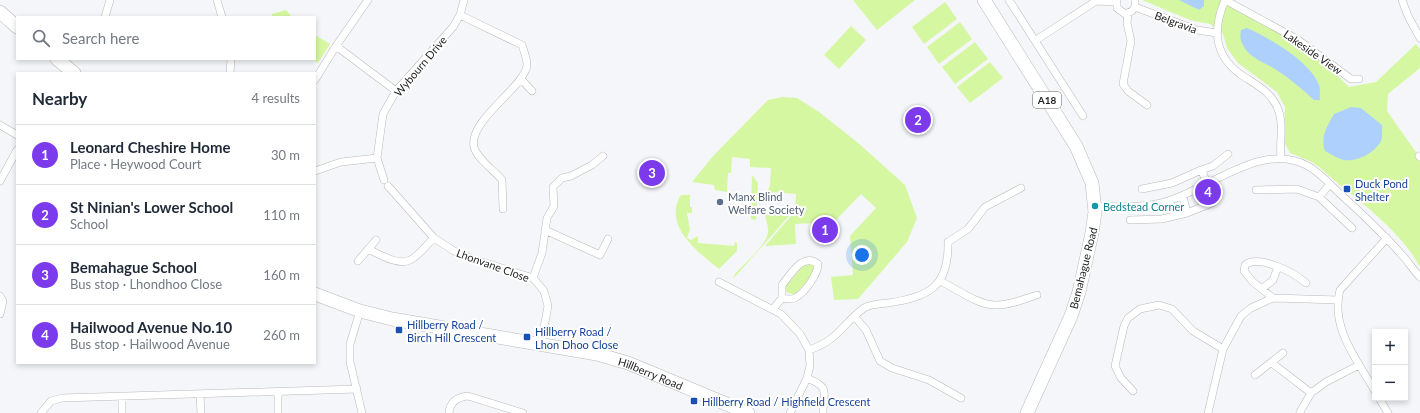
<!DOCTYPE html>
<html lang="en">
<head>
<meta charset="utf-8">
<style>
	body { margin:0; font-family:Lato,sans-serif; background:#f6f6f7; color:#1f2937 }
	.controls { position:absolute; right:12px; bottom:12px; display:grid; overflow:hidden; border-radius:0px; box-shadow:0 2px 6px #0003 }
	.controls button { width:36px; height:36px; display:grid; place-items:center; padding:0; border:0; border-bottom:1px solid #e0e1e3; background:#fff; color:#1f2937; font:20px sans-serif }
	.you { position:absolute; left:862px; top:255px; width:14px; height:14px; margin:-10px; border:3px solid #fff; border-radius:50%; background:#1a73e8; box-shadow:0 0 0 6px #1a73e833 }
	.badge { display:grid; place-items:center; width:26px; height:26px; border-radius:50%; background:#7c3aed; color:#fff; font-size:13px; font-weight:700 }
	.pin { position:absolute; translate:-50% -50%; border:2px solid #fff; box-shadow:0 1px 4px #0006 }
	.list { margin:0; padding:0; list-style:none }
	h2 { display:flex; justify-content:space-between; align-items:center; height:52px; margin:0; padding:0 16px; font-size:17px }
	h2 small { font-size:13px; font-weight:400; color:#747a83 }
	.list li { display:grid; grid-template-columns:26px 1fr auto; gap:12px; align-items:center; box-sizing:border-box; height:60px; padding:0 16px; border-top:1px solid #e0e1e3 }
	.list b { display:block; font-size:15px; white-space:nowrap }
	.list p { margin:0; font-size:13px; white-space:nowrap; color:#747a83 }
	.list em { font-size:13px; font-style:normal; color:#747a83 }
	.icon { flex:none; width:22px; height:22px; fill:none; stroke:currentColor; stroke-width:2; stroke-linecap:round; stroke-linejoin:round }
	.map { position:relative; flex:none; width:1420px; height:413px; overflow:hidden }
	.search { position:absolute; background:#fff; box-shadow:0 2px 6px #0003; left:16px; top:16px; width:300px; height:44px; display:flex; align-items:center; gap:10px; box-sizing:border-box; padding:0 14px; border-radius:0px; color:#747a83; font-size:15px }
	.panel { position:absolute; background:#fff; box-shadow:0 2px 6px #0003; left:16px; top:72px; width:300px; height:292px; border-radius:0px }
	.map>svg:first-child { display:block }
	.green { fill:#d5f7a1 }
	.water { fill:#add1fc }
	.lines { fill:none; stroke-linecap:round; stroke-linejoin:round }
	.street-casing { stroke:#b8b9bb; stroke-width:8 }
	.highway-casing { stroke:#b8b9bb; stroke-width:14 }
	.street { stroke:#fff; stroke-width:7 }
	.highway { stroke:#fff; stroke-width:13 }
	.transit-dot { fill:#1a4fb4; stroke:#fff; stroke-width:1.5 }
	.service-dot { fill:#5c6f8a; stroke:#fff; stroke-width:1.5 }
	.culture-dot { fill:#0f9aa8; stroke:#fff; stroke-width:1.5 }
	.labels { text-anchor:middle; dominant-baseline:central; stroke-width:4; stroke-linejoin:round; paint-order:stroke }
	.shield { fill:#fff; stroke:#626263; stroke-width:1 }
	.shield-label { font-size:10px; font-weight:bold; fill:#1f1f20 }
	.street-label { font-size:11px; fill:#1f1f20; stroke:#fff }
	.transit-label { font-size:11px; fill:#164399; stroke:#fff; text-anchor:start }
	.service-label { font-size:11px; fill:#4e5e75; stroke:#fff; text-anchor:start }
	.culture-label { font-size:11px; fill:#0d838f; stroke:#fff; text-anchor:start }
</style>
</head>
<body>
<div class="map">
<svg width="1420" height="413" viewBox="0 0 1420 413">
	<rect width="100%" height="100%" fill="#f5f6f9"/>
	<path class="green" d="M853 0H915L877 30Z
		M1142 0H1227L1240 13 1262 22 1295 42 1326 64 1349 87 1376 82 1416 44 1420 49V68L1388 94 1387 111 1420 158V267C1398 226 1353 198 1319 167L1310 161 1290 153 1284 142 1285 107 1277 92 1238 63 1227 48 1223 34 1210 24 1190 20Z
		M945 2 957 19 924 44 912 27Z
		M286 10 292 17H272V14Z
		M960 22 972 39 939 64 927 47Z
		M851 26 866 40 839 69 824 55Z
		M315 35 330 44 318 63 312 59H315Z
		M975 42 988 59 955 84 942 67Z
		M990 62 1003 78 970 103 957 87Z
		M782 97 797 98 819 112 857 142 905 185 917 218 907 242 858 299 834 300 831 277 853 275 850 236 876 208 861 194 834 222 795 224 796 244 765 246 797 209H795L796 194 773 192 772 198H770L766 195 770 185 771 168 750 167V159L732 157 731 173H728L727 192 715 190 714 185 692 182 714 155 768 100Z
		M752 175 758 183 756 220 751 219Z
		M681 195H690V207H692V213H687L690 230 687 238 691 240 698 236V243L734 246 735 242 737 243V251L719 269C698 252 662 225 681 195Z
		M772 208V214L789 216 733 279 735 274C744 264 766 245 768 233 769 223 763 219 767 210Z
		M811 263 814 266 815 272 795 295 786 292 785 287 805 264Z"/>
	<path class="water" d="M1179 0H1204V6L1199 10Z
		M1247 28C1268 37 1311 62 1319 85 1321 89 1319 96 1320 100H1314C1302 89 1289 78 1275 69 1264 62 1249 58 1243 45 1240 40 1240 35 1241 30Z
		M1351 107 1361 108 1382 125C1382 131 1383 136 1381 141 1375 153 1357 162 1344 160 1338 159 1331 154 1325 151 1320 136 1327 127 1334 114Z"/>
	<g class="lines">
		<defs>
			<path id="street" d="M217 0 222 17
				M1009 0 1083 116
				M1117 0V8L1125 14 1132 11 1135 7V0
				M1225 0C1213 28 1213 54 1240 74 1256 85 1273 92 1279 112 1284 126 1279 143 1281 158
				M1225 0 1297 39 1351 79H1359
				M1402 0 1408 16 1420 38
				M1135 7 1197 30 1217 33
				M1128 13 1127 23 1131 41 1123 84 1128 91 1147 105
				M460 15 522 45C524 52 527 58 527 65 525 87 468 120 474 147 477 159 494 170 502 180L503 209
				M105 17 110 0
				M1036 40 1096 1 1116 2
				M336 46 396 91
				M230 73 231 59
				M521 79 532 91
				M315 80 336 46 368 0
				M0 125 17 135
				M1419 156 1420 157
				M1201 170 1213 166 1228 154
				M315 171 341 162 377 158
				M384 180 377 158 383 114 396 91 453 27 460 15 464 0
				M0 181 17 150
				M388 186 434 238 454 251 473 259 533 278 544 291 548 306 541 344
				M1142 189 1172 183 1201 170 1208 184
				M1256 190 1297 189 1319 197 1330 184
				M1319 197 1352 228
				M1095 206C1117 207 1139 208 1161 203 1207 192 1259 141 1306 165 1318 171 1329 183 1338 192 1360 212 1382 232 1401 254 1408 261 1413 270 1420 277
				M1187 213 1212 203
				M1130 220 1162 219 1187 213 1183 196
				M545 230 600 255 608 239
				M948 242 968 229 985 207 1021 188
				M368 249C379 254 398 266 410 260 419 256 427 244 434 238
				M358 261 376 240
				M533 278 542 253 547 218 554 206 553 187 562 178 571 176 592 165 603 156
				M940 281C957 289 976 304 994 305 1009 306 1023 299 1037 295
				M719 282 781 314 800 334 809 350 810 366 807 378 790 413
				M1263 288 1273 280 1278 267
				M0 296 3 301 0 314
				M1273 298 1253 282 1244 271 1245 265C1260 254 1294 273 1306 283
				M773 309 782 298V285C791 274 803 252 818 264 818 274 805 293 795 298 791 300 787 299 782 298
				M360 311 350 344V362L362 413
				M855 317 866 330 880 361 892 368 929 380 961 398
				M809 350C839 340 842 324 864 308 871 304 881 304 888 303 929 297 949 287 948 242
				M1272 363 1311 393
				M1255 375 1283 353
				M807 378C831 388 823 391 823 413
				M1133 391 1121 378 1115 366 1124 326 1128 318 1140 309 1159 305 1172 309 1193 331 1223 349
				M1375 391C1357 360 1330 327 1340 290L1387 238
				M278 393V413
				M200 395 201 413
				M122 396V413
				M1379 398 1388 413
				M1300 412 1311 393 1326 382 1359 365
				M41 413 51 401 62 398 357 389
				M449 413C450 401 458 397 468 396L523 413
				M1208 413 1223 349 1241 316 1251 308 1273 298 1338 300"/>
			<g id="highway">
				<path d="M984 0 1076 146 1092 183 1095 212 1092 233 1079 292 1071 316 1027 413"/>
				<path d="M0 12 17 27"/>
				<path d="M57 59 74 73"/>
				<path id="s1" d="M315 294 360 311 392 319 597 354 628 363 748 413"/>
			</g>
		</defs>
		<use href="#street" class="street-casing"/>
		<use href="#highway" class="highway-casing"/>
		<use href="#street" class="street"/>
		<use href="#highway" class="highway"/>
	</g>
	<g class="transit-dot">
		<rect x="1343" y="185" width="8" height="8" rx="2"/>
		<rect x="395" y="326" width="8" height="8" rx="2"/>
		<rect x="523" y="333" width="8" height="8" rx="2"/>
		<rect x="690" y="397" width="8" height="8" rx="2"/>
	</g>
	<circle class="service-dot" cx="720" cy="202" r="4"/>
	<circle class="culture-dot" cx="1095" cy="206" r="4"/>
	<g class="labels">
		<rect class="shield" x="1033" y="92" width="28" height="16" rx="3"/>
		<g class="shield-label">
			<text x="1047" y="100">A18</text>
		</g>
		<g class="street-label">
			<text transform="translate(1176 22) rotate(20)">Belgravia</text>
			<text transform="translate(1313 52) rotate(35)">Lakeside View</text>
			<text transform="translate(420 66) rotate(-50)">Wybourn Drive</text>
			<text transform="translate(493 265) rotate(20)">Lhonvane Close</text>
			<text transform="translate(1083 268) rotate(-76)">Bemahague Road</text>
			<text stroke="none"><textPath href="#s1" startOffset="346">Hillberry Road</textPath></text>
		</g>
		<g class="transit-label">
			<text x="1355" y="183">Duck Pond<tspan x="1355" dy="13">Shelter</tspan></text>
			<text x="407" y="324">Hillberry Road /<tspan x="407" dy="13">Birch Hill Crescent</tspan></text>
			<text x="535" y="331">Hillberry Road /<tspan x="535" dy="13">Lhon Dhoo Close</tspan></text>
			<text x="702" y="401">Hillberry Road / Highfield Crescent</text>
		</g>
		<g class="service-label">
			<text x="728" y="196">Manx Blind<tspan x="728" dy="13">Welfare Society</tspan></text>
		</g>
		<g class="culture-label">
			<text x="1103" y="206">Bedstead Corner</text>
		</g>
	</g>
</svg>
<div class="controls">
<button>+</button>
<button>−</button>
</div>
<div class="you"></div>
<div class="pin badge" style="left:825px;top:230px">1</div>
<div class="pin badge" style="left:918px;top:120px">2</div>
<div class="pin badge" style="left:652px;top:173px">3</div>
<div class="pin badge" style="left:1208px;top:192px">4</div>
<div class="search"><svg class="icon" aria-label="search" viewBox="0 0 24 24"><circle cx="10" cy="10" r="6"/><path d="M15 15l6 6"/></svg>Search here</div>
<section class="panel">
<h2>Nearby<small>4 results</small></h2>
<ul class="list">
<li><span class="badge">1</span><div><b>Leonard Cheshire Home</b><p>Place · Heywood Court</p></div><em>30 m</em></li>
<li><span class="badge">2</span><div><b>St Ninian's Lower School</b><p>School</p></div><em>110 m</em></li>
<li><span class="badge">3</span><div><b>Bemahague School</b><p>Bus stop · Lhondhoo Close</p></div><em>160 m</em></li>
<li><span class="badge">4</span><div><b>Hailwood Avenue No.10</b><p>Bus stop · Hailwood Avenue</p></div><em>260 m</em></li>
</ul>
</section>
</div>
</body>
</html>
